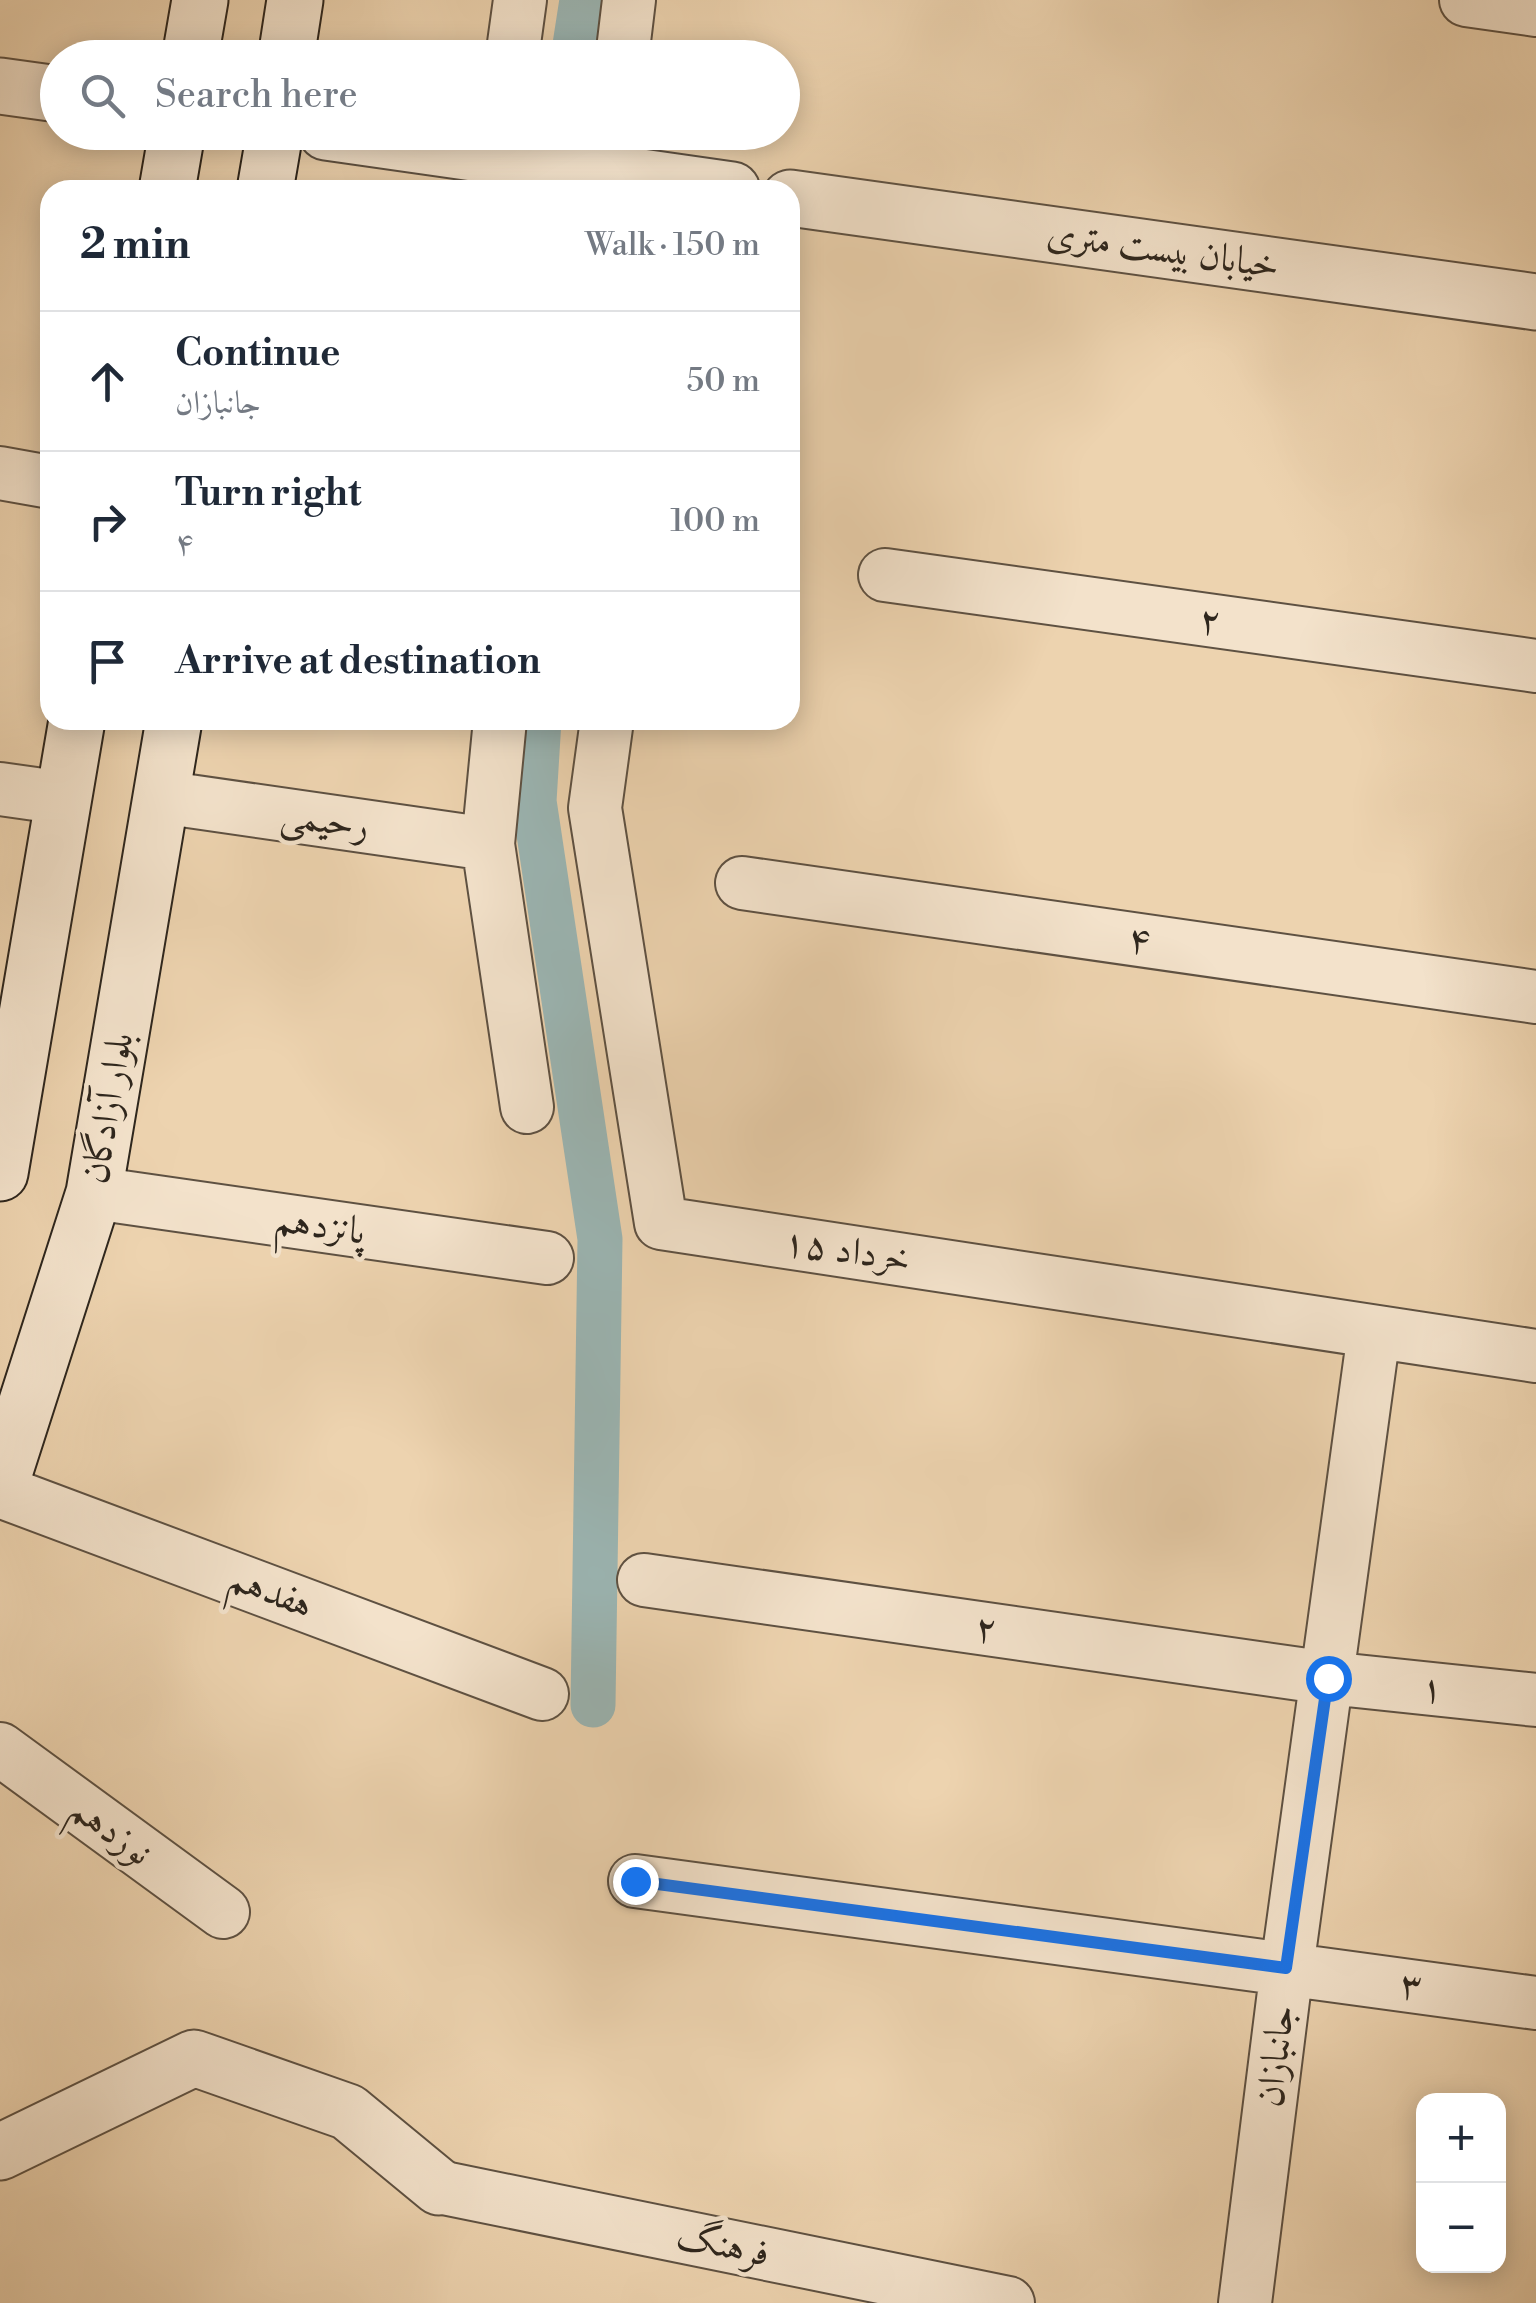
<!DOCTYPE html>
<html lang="en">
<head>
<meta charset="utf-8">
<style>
	body { margin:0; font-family:"Libre Bodoni",Amiri,serif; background:#f6f6f7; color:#1f2937 }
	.controls { position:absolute; right:30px; bottom:30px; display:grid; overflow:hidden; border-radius:20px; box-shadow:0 5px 25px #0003 }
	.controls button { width:90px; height:90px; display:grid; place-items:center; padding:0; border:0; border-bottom:2px solid #e0e1e3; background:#fff; color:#1f2937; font:50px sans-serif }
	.stop { position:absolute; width:30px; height:30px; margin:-22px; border:8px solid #1a73e8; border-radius:50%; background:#fff }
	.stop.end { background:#1a73e8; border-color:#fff; box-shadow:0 2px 10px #0008 }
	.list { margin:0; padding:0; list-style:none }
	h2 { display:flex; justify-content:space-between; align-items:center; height:130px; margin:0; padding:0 40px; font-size:42px }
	h2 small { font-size:32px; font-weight:400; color:#747a83 }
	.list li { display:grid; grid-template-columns:65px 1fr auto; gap:30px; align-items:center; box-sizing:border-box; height:140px; padding:0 40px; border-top:2px solid #e0e1e3 }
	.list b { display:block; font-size:38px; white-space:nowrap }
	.list p { margin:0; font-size:32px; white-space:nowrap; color:#747a83 }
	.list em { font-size:32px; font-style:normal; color:#747a83 }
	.icon { flex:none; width:55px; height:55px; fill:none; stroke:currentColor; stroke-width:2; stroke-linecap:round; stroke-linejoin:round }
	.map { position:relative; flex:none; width:1536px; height:2303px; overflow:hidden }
	.search { position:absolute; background:#fff; box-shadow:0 5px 25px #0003; left:40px; top:40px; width:760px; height:110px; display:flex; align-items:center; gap:25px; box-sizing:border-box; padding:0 35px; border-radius:55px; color:#747a83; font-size:38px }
	.panel { position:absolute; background:#fff; box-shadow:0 5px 25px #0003; left:40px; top:180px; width:760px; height:550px; border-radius:30px }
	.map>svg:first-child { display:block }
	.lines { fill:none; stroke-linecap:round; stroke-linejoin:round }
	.canal { stroke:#9bb6b4; stroke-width:45 }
	.minor-casing { stroke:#5e5142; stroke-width:56 }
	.tertiary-casing { stroke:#5e5142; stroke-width:59 }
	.secondary-casing { stroke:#2e261d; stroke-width:59 }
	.minor { stroke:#f3e2cb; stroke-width:52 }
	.tertiary { stroke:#f3e2cb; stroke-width:55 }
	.secondary { stroke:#f3e2cb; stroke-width:55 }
	.route { stroke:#1a73e8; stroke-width:12 }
	.labels { text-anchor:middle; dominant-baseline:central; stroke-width:9; stroke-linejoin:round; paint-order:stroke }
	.street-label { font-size:38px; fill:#2e261d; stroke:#f3e2cb }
</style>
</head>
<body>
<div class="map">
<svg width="1536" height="2303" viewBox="0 0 1536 2303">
	<rect width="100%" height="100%" fill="#edd3af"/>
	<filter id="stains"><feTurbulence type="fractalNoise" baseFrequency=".002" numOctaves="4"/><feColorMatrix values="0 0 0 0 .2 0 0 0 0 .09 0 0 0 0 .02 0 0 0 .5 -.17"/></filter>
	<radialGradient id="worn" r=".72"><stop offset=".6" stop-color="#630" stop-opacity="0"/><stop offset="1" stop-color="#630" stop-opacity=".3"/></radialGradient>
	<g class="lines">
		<path class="canal" d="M573 58 582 0
			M539 720 534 801 600 1239 593 1705"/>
		<defs>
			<path id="minor" d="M1466 0 1536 10
				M512 58 520 0
				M622 58 629 0
				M608 172 613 132
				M0 473 50 482
				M885 575 1536 666
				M500 720 488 844 527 1107
				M607 720 595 808 661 1223 1536 1356
				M0 789 64 798
				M161 797 488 844
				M742 883 1536 997
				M94 1193 547 1258
				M0 1491 542 1694
				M644 1580 1328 1678 1536 1700
				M0 1749 223 1912
				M635 1881 1536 2003
				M439 2187 1008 2303
				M1245 2303 1287 1968 1374 1333"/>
			<path id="tertiary" d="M0 86 58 94
				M326 132 732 190
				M790 198 1536 302
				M0 2152 194 2058 348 2112 439 2187"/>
			<path id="secondary" d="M190 58 200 0
				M286 58 295 0
				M167 190 177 132
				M265 190 275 132
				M0 1173 77 720
				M0 1486 94 1193 174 720"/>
		</defs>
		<use href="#minor" class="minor-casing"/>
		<use href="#tertiary" class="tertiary-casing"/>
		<use href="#secondary" class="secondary-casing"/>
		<use href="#minor" class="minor"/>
		<use href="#tertiary" class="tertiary"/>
		<use href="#secondary" class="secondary"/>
	</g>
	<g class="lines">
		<path class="route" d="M635 1881 1286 1968 1328 1678"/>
	</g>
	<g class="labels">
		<g class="street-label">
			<text transform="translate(1163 250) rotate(8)">خیابان بیست متری</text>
			<text transform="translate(1210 621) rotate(8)">۲</text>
			<text transform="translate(325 821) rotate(8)">رحیمی</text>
			<text transform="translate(1139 940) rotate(8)">۴</text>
			<text transform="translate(108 1108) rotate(-80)">بلوار آزادگان</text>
			<text transform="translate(320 1226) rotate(8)">پانزدهم</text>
			<text transform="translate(847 1251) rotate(8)">۱۵ خرداد</text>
			<text transform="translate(271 1592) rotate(21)">هفدهم</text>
			<text transform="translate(986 1629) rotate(8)">۲</text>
			<text transform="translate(1432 1689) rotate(6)">۱</text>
			<text transform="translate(111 1831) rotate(36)">نوزدهم</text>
			<text transform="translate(1411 1986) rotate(8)">۳</text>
			<text transform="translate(1276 2056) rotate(-83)">جانبازان</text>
			<text transform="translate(723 2245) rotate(12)">فرهنگ</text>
		</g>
	</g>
	<rect width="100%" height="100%" filter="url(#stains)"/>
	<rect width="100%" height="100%" fill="url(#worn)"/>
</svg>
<div class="controls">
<button>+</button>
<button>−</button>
</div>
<div class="stop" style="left:1328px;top:1678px"></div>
<div class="stop end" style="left:635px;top:1881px"></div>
<div class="search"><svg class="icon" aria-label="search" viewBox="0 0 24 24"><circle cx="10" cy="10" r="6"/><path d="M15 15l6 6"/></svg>Search here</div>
<section class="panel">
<h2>2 min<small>Walk · 150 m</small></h2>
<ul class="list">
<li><svg class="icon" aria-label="ahead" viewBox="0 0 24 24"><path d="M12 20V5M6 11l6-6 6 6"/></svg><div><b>Continue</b><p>جانبازان</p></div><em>50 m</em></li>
<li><svg class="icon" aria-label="right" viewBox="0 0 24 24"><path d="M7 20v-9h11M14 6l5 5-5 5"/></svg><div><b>Turn right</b><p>۴</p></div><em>100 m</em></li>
<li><svg class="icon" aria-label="arrive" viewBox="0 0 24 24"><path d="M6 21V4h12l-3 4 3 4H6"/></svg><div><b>Arrive at destination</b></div></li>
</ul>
</section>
</div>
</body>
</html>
